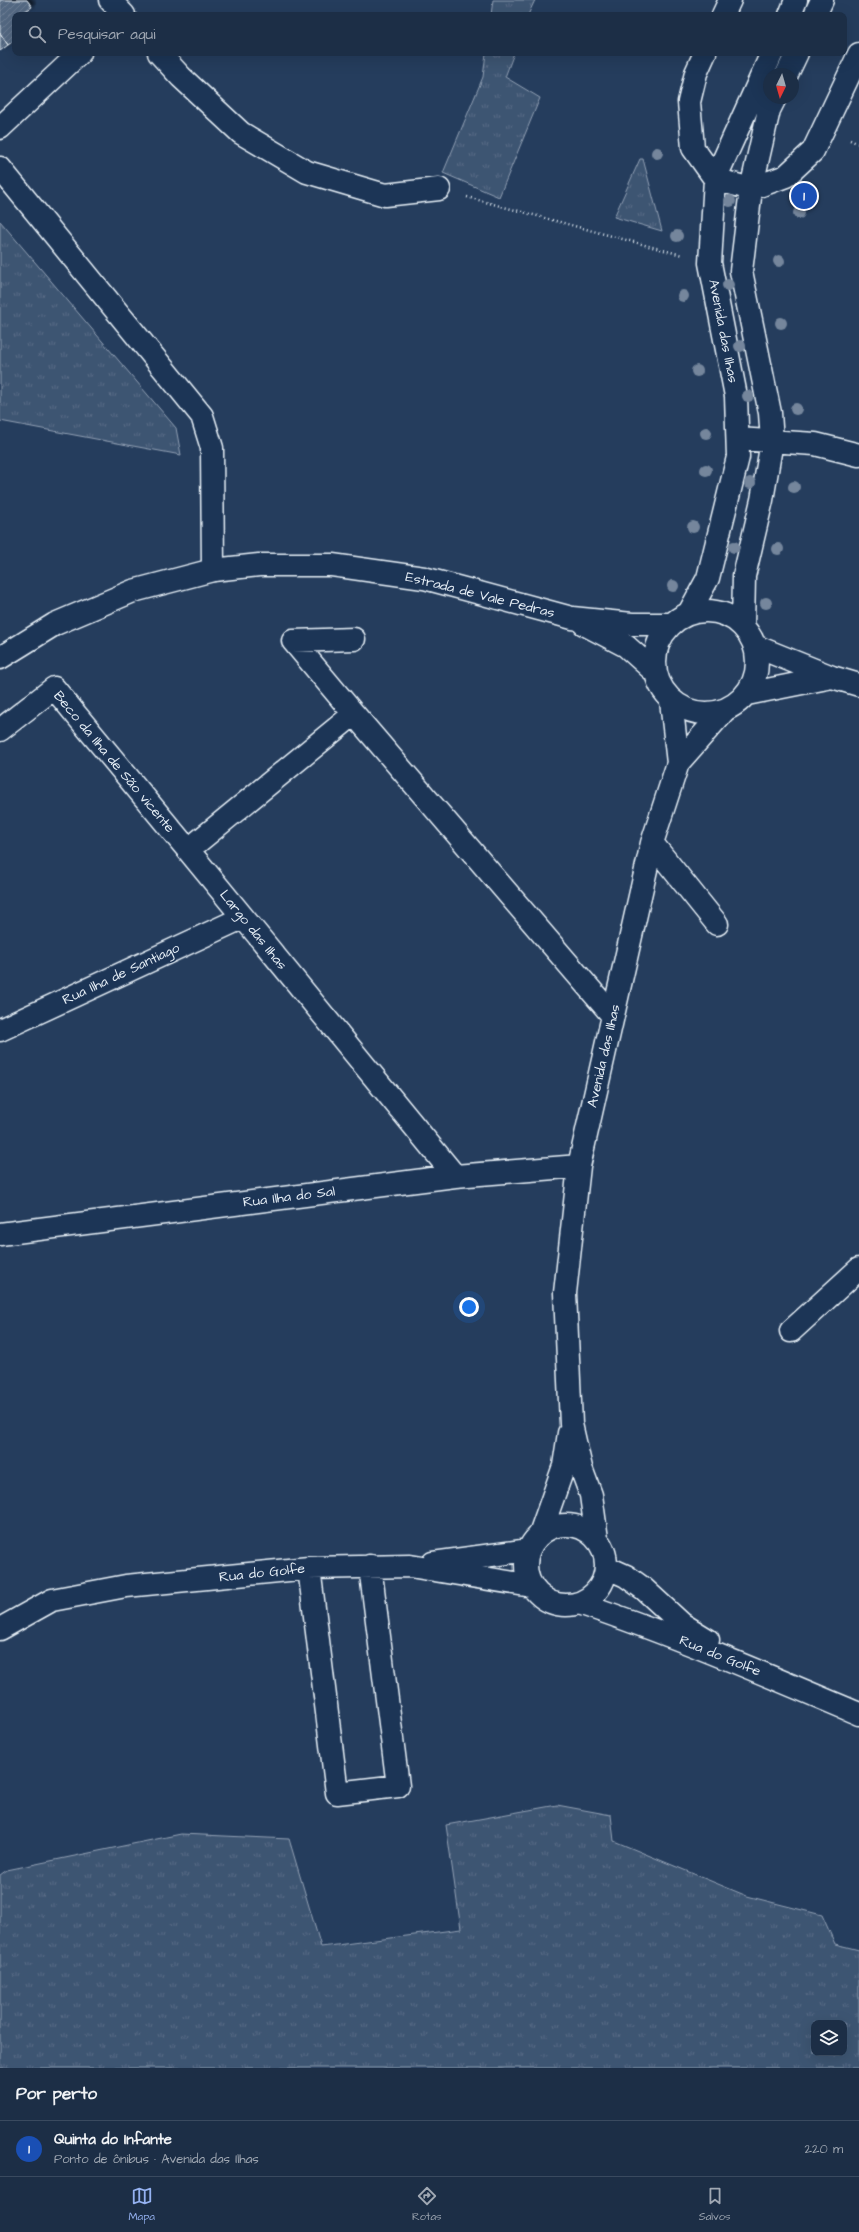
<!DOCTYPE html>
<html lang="pt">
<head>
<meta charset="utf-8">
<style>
	body { margin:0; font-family:"Architects Daughter",sans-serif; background:#25364d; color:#f1f3f6 }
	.controls { position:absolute; right:12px; bottom:12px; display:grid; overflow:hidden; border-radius:8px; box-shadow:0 4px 16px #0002 }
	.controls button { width:36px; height:36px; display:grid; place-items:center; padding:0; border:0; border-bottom:1px solid #3a4a5f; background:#1c2e46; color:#f1f3f6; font:20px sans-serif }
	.compass { position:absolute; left:763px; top:68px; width:36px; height:36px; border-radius:50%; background:#1c2e46; box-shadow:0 4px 16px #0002; rotate:185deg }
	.you { position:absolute; left:469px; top:1307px; width:14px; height:14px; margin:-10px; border:3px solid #fff; border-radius:50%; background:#1a73e8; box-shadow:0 0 0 6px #1a73e833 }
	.badge { display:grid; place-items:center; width:26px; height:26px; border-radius:50%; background:#95b2f1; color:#fff; font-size:13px; font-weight:700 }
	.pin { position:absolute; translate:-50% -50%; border:2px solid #fff; box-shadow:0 1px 4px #0006 }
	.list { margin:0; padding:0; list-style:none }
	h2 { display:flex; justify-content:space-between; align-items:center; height:52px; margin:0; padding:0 16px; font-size:17px }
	h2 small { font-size:13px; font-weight:400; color:#a0a8b3 }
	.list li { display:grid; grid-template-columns:26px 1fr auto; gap:12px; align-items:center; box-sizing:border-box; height:56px; padding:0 16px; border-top:1px solid #3a4a5f }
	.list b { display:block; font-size:15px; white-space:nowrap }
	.list p { margin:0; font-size:13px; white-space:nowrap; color:#a0a8b3 }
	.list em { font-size:13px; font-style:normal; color:#a0a8b3 }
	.icon { flex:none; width:22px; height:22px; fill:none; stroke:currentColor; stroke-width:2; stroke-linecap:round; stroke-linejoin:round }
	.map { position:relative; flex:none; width:859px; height:2068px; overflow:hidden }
	.search { position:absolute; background:#1c2e46; box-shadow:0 4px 16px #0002; left:12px; right:12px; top:12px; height:44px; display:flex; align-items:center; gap:10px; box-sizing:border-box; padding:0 14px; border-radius:8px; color:#a0a8b3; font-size:15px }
	.sheet { height:108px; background:#1c2e46 }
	nav { display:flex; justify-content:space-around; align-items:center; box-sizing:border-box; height:56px; border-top:1px solid #3a4a5f; background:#1c2e46; font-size:11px; color:#a0a8b3 }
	nav a { display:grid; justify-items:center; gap:2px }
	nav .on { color:#95b2f1 }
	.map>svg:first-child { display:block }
	.grass { fill:url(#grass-tufts); stroke:#93a2b5; fill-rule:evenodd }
	.building { fill:url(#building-hatch); stroke:#e8f1f8; filter:url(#shadow) }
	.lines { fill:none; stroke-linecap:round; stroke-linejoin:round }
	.minor-casing { stroke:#e8f1f8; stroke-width:25 }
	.major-casing { stroke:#e8f1f8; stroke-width:25 }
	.path { stroke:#e8f1f8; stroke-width:2.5; stroke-dasharray:1 3; stroke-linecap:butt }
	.minor { stroke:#1d3557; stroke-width:22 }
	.major { stroke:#1d3557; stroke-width:22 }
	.tree { fill:#74869c }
	.labels { text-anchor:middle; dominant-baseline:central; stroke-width:3; stroke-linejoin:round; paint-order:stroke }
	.street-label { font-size:14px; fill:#e8f1f8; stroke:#1d3557 }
</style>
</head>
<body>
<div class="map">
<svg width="859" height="2068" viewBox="0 0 859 2068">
	<defs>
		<pattern id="grass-tufts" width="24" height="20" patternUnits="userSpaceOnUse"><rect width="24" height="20" fill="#3e5472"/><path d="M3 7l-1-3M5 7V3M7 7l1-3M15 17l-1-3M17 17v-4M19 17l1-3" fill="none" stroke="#5a6d87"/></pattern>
		<pattern id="building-hatch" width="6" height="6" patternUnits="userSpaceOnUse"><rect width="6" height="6" fill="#536782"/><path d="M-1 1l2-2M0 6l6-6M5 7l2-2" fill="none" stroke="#6c7d94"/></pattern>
		<filter id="shadow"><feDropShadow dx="3.5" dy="-3.5" stdDeviation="2" flood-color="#0009"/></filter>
	</defs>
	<rect width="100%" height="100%" fill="#253d5d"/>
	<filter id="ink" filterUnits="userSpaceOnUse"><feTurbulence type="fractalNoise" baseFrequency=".025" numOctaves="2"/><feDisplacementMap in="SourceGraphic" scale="8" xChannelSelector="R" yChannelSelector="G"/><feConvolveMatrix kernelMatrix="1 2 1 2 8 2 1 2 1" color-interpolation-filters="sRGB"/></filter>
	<g filter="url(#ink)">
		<path class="grass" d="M493 0H535L528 15H491Z
			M486 53H514L505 77 540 98 499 197 443 173 483 77Z
			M640 159H643L662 231 614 217Z
			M0 221 176 428 181 455 0 421Z
			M557 1805 611 1815 614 1841 747 1896 822 1915 835 1944 859 1950V2068H0V1875L7 1870 181 1834 289 1839 321 1947 461 1929 446 1825ZM814 2023H844V2053H814Z"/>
		<path class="building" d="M0 0H27L32 7 19 15H15V40L8 45 0 33Z
			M0 33 8 45 0 51Z"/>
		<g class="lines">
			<defs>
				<path id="minor" d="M110 0 124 15
					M723 15 730 0
					M790 15 796 0
					M815 15 822 0
					M159 53 181 77 241 133 307 172 385 195 439 189
					M705 53 696 73 689 102 693 148 715 179 751 189 786 176 813 151 859 54
					M787 74 797 53
					M0 128 80 53
					M0 168 202 416 212 448 213 570
					M738 439 815 444 859 455
					M689 613 708 578 738 457 736 396 710 263 715 179 772 53
					M743 626 744 576 762 500 772 441 770 413 741 271 751 189 769 110 775 98
					M354 639 293 641 354 714
					M671 701 678 763
					M0 730 54 688 188 850
					M652 843 717 924
					M0 1030 242 918
					M455 1176 188 850 354 714 613 1016
					M0 1234 455 1176 579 1166
					M791 1331 859 1269
					M526 1565a40 40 0 1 1 80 0a40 40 0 1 1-80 0Z
					M540 1534 564 1466 569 1433
					M597 1539 591 1495 581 1468 571 1424 565 1293 579 1166 652 843 678 763 724 711
					M433 1563 529 1550
					M606 1567 626 1576 644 1589 682 1624 708 1640
					M309 1568 337 1793 398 1786 370 1566
					M579 1603C674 1635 767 1675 859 1714
					M0 1629 52 1600 126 1586 309 1568 410 1566 532 1586"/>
				<path id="major" d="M655 662a51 51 0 1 1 102 0a51 51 0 1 1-102 0Z
					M584 624 626 646 655 672
					M755 646 832 677 859 685
					M0 658 55 624 133 591 213 570 259 565H332L424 578 572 618 632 624H671
					M747 694 832 677"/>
			</defs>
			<use href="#minor" class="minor-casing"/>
			<use href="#major" class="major-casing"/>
			<path class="path" d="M850 140 859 144
				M467 197 682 255"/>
			<use href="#minor" class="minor"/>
			<use href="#major" class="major"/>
		</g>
		<g class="tree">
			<circle cx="657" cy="153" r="6"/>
			<circle cx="730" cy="201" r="6"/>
			<circle cx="799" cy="213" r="6"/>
			<circle cx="677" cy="236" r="6"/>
			<circle cx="779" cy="261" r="6"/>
			<circle cx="728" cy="285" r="6"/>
			<circle cx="683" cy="296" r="6"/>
			<circle cx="781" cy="323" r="6"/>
			<circle cx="740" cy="346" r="6"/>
			<circle cx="697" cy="371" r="6"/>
			<circle cx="748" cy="396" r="6"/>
			<circle cx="796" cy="409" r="6"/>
			<circle cx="706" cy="433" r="6"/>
			<circle cx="706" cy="470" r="6"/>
			<circle cx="750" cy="483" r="6"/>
			<circle cx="794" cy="487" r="6"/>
			<circle cx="693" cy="527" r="6"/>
			<circle cx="734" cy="547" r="6"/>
			<circle cx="778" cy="549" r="6"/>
			<circle cx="673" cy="586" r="6"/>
			<circle cx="766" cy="603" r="6"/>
		</g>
	</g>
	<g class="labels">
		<g class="street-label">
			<text transform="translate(723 331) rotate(79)">Avenida das Ilhas</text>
			<text transform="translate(480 595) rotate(14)">Estrada de Vale Pedras</text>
			<text transform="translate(114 762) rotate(50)">Beco da Ilha de São vicente</text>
			<text transform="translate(253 930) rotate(51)">Largo das Ilhas</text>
			<text transform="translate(121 974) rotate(-25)">Rua Ilha de Santiago</text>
			<text transform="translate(604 1056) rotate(-77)">Avenida das Ilhas</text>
			<text transform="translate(289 1197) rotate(-7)">Rua Ilha do Sal</text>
			<text transform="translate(262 1573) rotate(-6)">Rua do Golfe</text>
			<text transform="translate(720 1656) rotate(22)">Rua do Golfe</text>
		</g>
	</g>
</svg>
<div class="controls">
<button><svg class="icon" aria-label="layers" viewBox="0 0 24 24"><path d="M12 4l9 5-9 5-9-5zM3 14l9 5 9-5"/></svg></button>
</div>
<svg class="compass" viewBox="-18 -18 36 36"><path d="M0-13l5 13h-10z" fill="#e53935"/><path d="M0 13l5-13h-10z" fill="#a0a8b3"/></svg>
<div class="you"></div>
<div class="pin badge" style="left:804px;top:196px;background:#1a4fb4">1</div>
<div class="search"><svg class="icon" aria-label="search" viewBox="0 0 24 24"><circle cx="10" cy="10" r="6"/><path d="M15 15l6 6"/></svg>Pesquisar aqui</div>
</div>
<section class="sheet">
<h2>Por perto<small></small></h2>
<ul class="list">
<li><span class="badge" style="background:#1a4fb4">1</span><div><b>Quinta do Infante</b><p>Ponto de ônibus · Avenida das Ilhas</p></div><em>220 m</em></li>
</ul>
</section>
<nav>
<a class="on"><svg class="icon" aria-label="map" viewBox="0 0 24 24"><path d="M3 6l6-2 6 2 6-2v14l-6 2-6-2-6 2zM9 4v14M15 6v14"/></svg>Mapa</a>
<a><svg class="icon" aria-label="directions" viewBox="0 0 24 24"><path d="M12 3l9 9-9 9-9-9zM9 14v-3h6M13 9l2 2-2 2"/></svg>Rotas</a>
<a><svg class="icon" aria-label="saved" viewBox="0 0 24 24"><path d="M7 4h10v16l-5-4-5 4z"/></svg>Salvos</a>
</nav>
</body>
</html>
